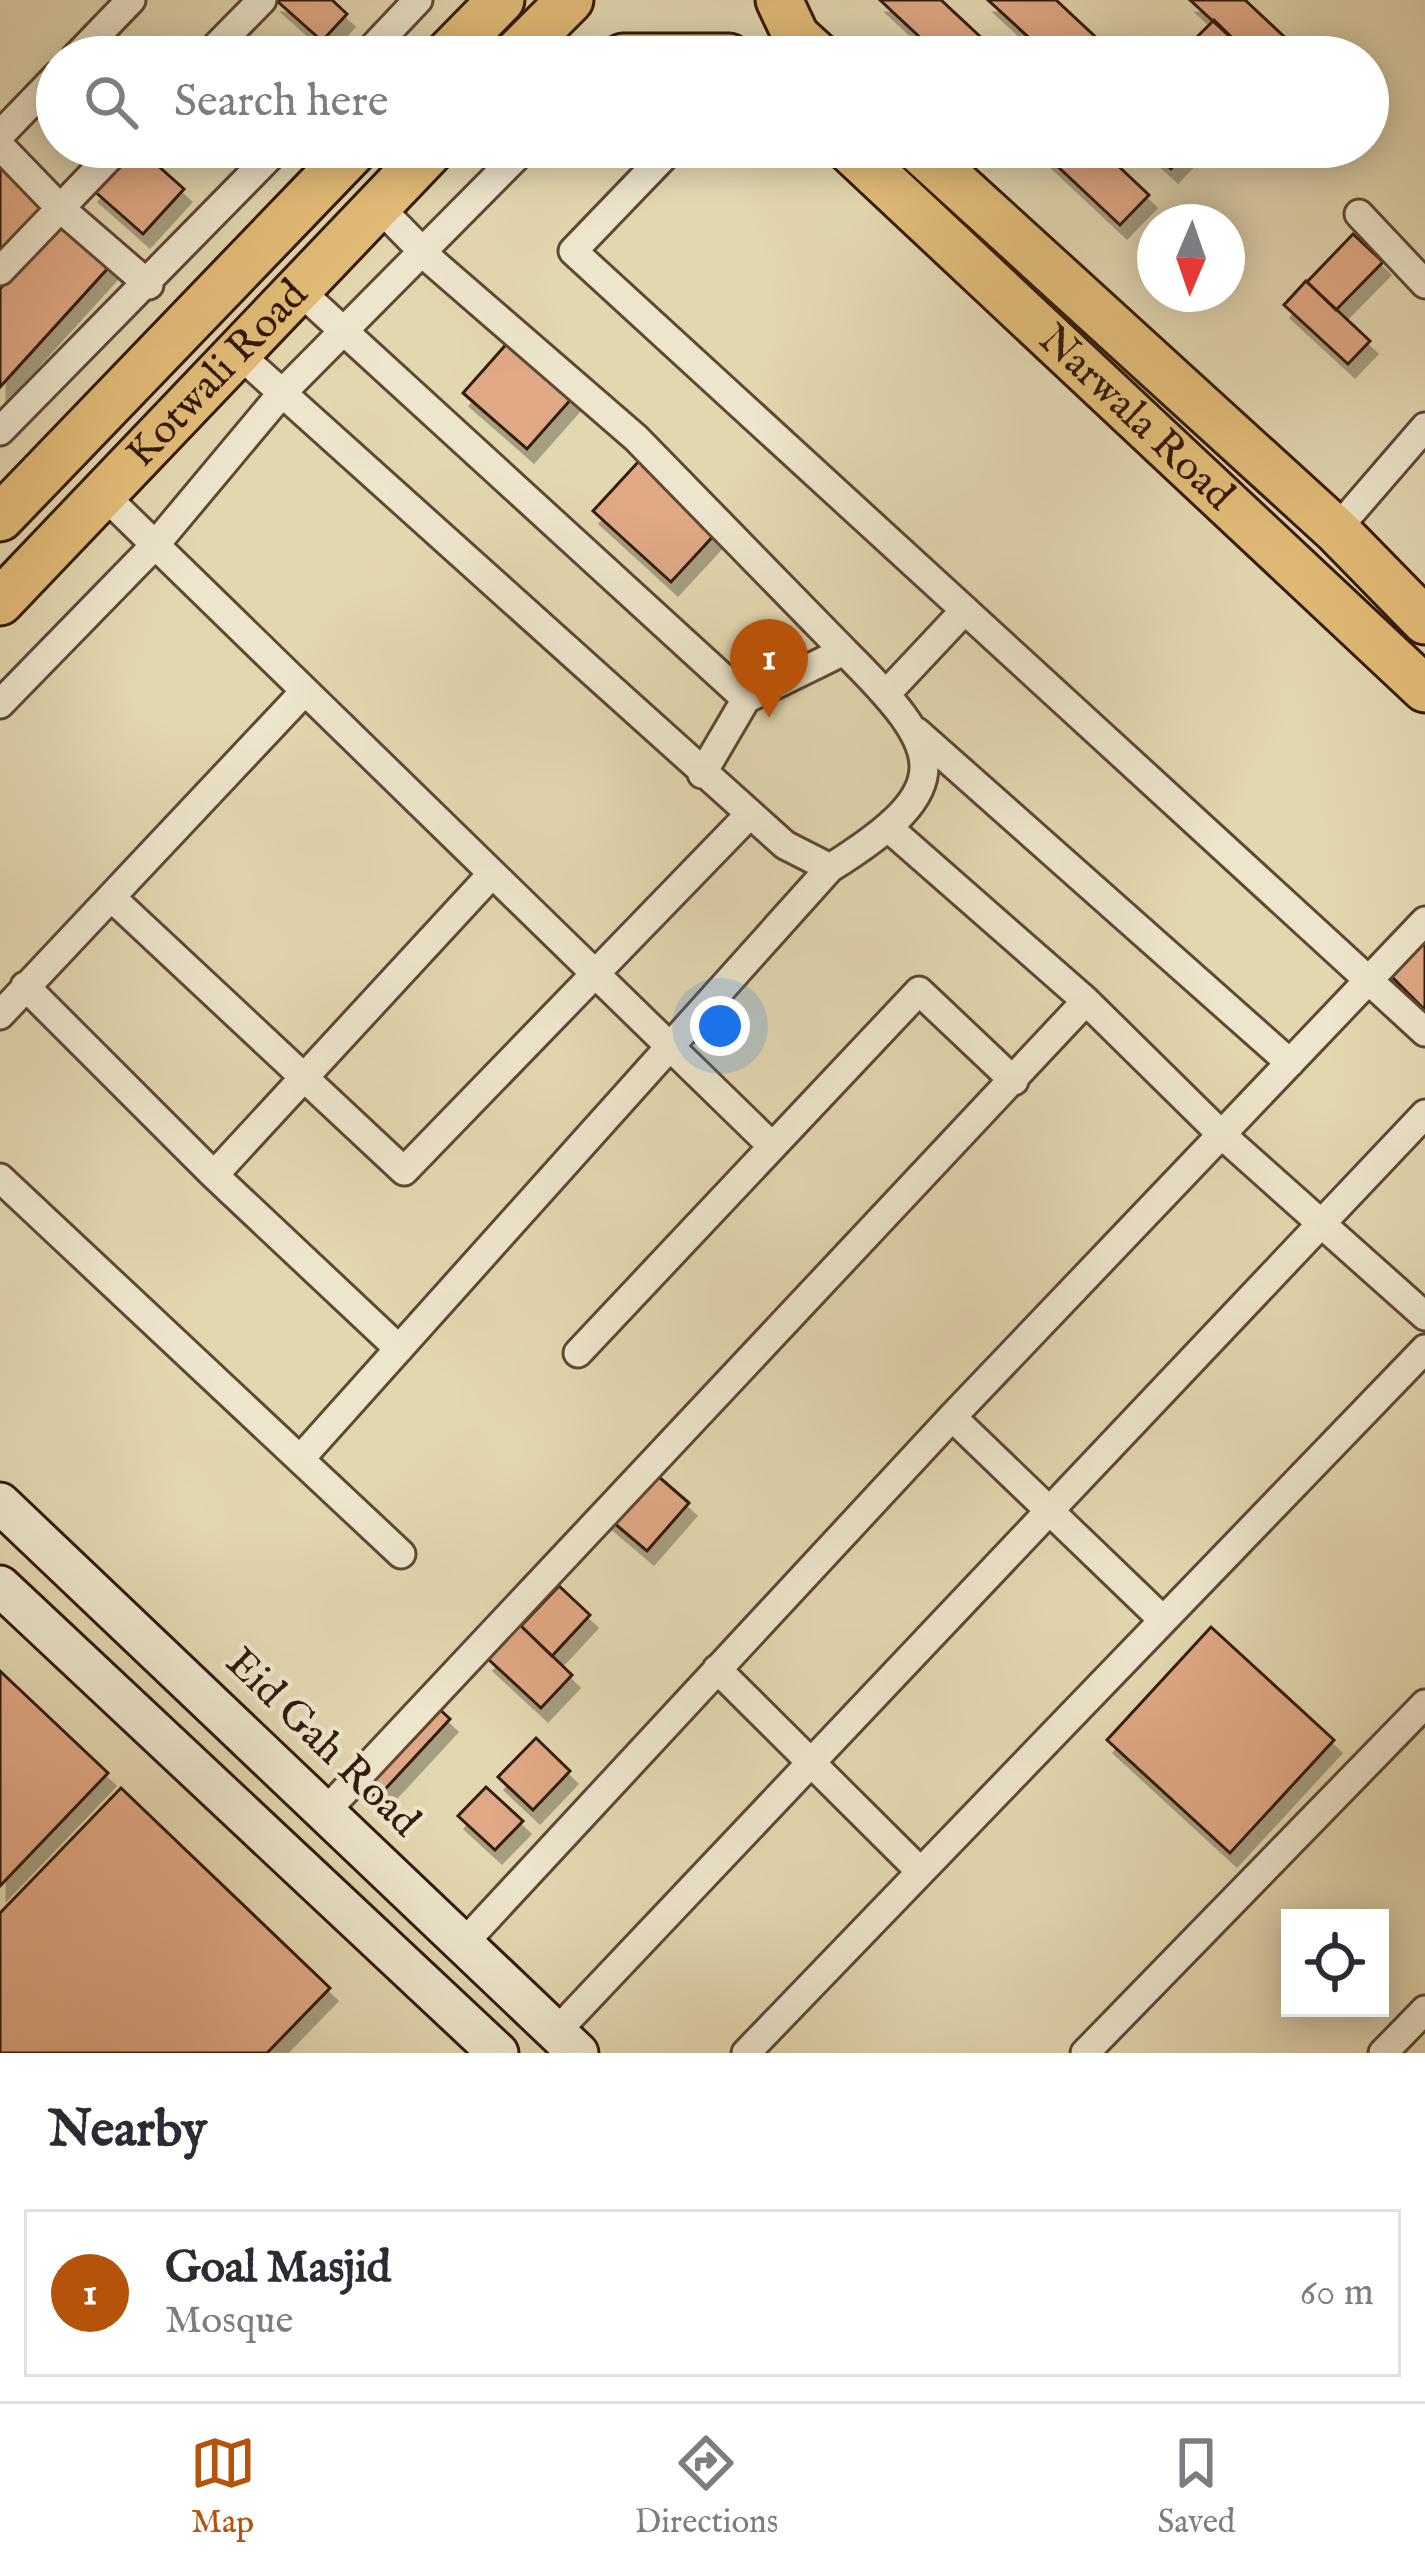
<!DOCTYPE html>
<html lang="en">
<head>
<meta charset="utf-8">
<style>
	body { margin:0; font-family:"IM FELL English",serif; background:#f2f2f3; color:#2b2b33 }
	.controls { position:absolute; right:36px; bottom:36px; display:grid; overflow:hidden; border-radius:0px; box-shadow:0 6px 30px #0003 }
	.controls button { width:108px; height:108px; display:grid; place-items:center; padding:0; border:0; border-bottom:3px solid #e1e1e2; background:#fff; color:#2b2b33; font:60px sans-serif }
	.compass { position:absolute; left:1137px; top:204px; width:108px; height:108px; border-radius:50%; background:#fff; box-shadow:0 6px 30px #0003; rotate:182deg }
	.you { position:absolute; left:720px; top:1026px; width:42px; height:42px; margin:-30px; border:9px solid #fff; border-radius:50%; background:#1a73e8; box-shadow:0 0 0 18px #1a73e833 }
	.badge { display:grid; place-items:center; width:78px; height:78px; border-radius:50%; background:#b45309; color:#fff; font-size:39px; font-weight:700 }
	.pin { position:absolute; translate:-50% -99px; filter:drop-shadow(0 3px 6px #0008) }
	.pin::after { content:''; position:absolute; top:63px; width:42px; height:36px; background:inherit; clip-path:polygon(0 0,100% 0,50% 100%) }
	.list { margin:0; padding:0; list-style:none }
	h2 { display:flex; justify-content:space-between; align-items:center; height:156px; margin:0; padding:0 48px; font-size:51px }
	h2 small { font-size:39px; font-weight:400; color:#7c7c81 }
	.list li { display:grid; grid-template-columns:78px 1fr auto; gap:36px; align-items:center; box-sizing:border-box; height:168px; margin:0 24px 24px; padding:0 24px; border:3px solid #e1e1e2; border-radius:0px }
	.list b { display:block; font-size:45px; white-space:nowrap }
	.list p { margin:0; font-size:39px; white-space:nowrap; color:#7c7c81 }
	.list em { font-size:39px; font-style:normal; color:#7c7c81 }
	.icon { flex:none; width:66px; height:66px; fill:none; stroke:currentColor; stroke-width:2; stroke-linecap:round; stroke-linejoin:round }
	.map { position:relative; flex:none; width:1425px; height:2053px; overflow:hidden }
	.search { position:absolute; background:#fff; box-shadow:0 6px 30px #0003; left:36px; right:36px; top:36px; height:132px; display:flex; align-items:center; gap:30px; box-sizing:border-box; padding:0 42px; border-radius:66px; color:#7c7c81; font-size:45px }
	.sheet { height:348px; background:#fff }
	nav { display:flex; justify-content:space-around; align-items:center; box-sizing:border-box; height:168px; border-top:3px solid #e1e1e2; background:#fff; font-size:33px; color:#7c7c81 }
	nav a { display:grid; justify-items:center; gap:6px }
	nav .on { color:#b45309 }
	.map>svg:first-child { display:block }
	.building { fill:#e0a885; stroke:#321a09; stroke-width:3; filter:url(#shadow) }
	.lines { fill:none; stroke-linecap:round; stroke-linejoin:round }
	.street-casing { stroke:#5e4933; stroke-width:33 }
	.secondary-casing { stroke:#321a09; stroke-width:45 }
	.primary-casing { stroke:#321a09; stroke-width:51 }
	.street { stroke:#ede5cc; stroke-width:27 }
	.secondary { stroke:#ede5cc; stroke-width:39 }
	.primary { stroke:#e2bc78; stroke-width:45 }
	.labels { text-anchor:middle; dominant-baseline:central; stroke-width:9; stroke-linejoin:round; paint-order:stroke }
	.street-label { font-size:42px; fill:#321a09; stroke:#ede5cc }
</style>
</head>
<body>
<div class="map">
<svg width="1425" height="2053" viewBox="0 0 1425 2053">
	<defs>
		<filter id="shadow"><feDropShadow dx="7" dy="13" stdDeviation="0" flood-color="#0004"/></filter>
	</defs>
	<rect width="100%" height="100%" fill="#e3d7b0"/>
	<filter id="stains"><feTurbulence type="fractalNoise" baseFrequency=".00167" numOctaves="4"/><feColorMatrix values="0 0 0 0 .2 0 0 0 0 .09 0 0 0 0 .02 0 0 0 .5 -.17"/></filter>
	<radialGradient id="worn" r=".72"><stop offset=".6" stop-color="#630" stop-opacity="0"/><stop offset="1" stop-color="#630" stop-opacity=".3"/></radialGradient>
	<path class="building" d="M276 0H332L347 14 322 41Z
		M880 0H941L1002 57H941Z
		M988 0H1056L1117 57H1050Z
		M1190 0H1245L1292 44 1279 57H1252Z
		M1214 20 1252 57H1177Z
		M130 147H137L184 189 143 234 92 189Z
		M1037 147H1098L1149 195 1120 225Z
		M1147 147H1192L1171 169Z
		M0 158 49 205 0 255Z
		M60 223 109 267 0 387V289Z
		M1353 234 1383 262 1336 310 1307 282Z
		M1306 281 1370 341 1348 364 1284 305Z
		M509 341 573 397 527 449 463 393Z
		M639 461 717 532 671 582 593 511Z
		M1425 936V1010L1388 973Z
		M644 1464 689 1503 647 1551 601 1512Z
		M559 1586 590 1615 552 1656 521 1626Z
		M519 1624 572 1675 541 1708 487 1658Z
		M1211 1627 1334 1740 1230 1853 1107 1740Z
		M0 1671 108 1773 0 1886Z
		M432 1702 450 1719 377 1798 359 1782Z
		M536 1738 570 1771 533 1810 498 1777Z
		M486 1787 523 1821 495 1850 458 1816Z
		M121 1788 330 1988 267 2053H0V1913Z"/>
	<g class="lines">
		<defs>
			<path id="street" d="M76 57 131 0
				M206 57 262 0
				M364 57 418 0
				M0 135 57 76
				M0 146 60 208 149 285
				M673 147 573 251 1425 1032
				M381 209 434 263 636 438 844 651
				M1359 214 1425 284
				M0 271 119 147
				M240 355 785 845 830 868C960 787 946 752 844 651L746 699 301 292
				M0 431 279 147
				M104 495 772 1146
				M1336 530 1425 427
				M887 693 965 610
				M0 704 155 545 282 393 526 147
				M917 732 1290 1063
				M702 774 746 699
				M891 830 1086 1001 1222 1135 1425 1316
				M111 897 404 1171 749 815
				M25 986 214 1175 491 875
				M0 1015 304 692
				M214 1175 399 1349
				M0 1178 401 1554
				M578 1353 919 991 1014 1081
				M952 1417 1162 1619
				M301 1458 830 868
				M717 1669 920 1871
				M325 1812 1086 1001
				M463 1944 952 1417 1425 921
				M556 2032 1425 1114
				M746 2053 1425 1349
				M1085 2053 1425 1704
				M1383 2053 1425 2010"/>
			<path id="secondary" d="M0 1503 578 2053
				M0 1586 498 2053"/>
			<g id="primary">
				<path d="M779 0 796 36 819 57"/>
				<path d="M445 57 501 0"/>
				<path d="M513 57 570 0"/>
				<path d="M623 57H729"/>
				<path id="s1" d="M847 147 1425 689"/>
				<path d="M916 147 1336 530 1425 621"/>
				<path d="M0 518 357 147"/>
				<path id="s2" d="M0 602 434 147"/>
			</g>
		</defs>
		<use href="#street" class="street-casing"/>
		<use href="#secondary" class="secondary-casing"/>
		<use href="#primary" class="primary-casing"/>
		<use href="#street" class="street"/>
		<use href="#secondary" class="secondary"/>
		<use href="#primary" class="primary"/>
	</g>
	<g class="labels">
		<g class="street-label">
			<text stroke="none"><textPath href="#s2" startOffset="315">Kotwali Road</textPath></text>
			<text stroke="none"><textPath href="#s1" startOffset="396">Narwala Road</textPath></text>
			<text transform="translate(322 1743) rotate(44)">Eid Gah Road</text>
		</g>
	</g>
	<rect width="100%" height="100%" filter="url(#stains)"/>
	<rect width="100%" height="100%" fill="url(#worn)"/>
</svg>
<div class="controls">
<button><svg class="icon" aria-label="locate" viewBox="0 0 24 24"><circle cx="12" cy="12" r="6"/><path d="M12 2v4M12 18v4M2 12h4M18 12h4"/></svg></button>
</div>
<svg class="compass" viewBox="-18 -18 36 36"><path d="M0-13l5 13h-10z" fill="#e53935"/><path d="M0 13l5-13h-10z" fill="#7c7c81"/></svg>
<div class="you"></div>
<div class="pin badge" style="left:769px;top:718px">1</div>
<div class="search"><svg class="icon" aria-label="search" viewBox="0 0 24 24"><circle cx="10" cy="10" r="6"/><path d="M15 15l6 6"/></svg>Search here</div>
</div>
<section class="sheet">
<h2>Nearby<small></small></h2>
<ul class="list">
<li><span class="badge">1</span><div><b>Goal Masjid</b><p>Mosque</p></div><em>60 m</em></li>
</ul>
</section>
<nav>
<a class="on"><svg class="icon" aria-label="map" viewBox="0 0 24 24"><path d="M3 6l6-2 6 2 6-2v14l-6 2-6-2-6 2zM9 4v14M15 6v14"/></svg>Map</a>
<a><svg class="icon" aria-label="directions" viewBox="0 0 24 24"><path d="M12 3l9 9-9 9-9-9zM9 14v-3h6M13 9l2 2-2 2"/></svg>Directions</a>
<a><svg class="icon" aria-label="saved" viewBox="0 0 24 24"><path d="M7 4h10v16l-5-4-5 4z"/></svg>Saved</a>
</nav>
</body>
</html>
